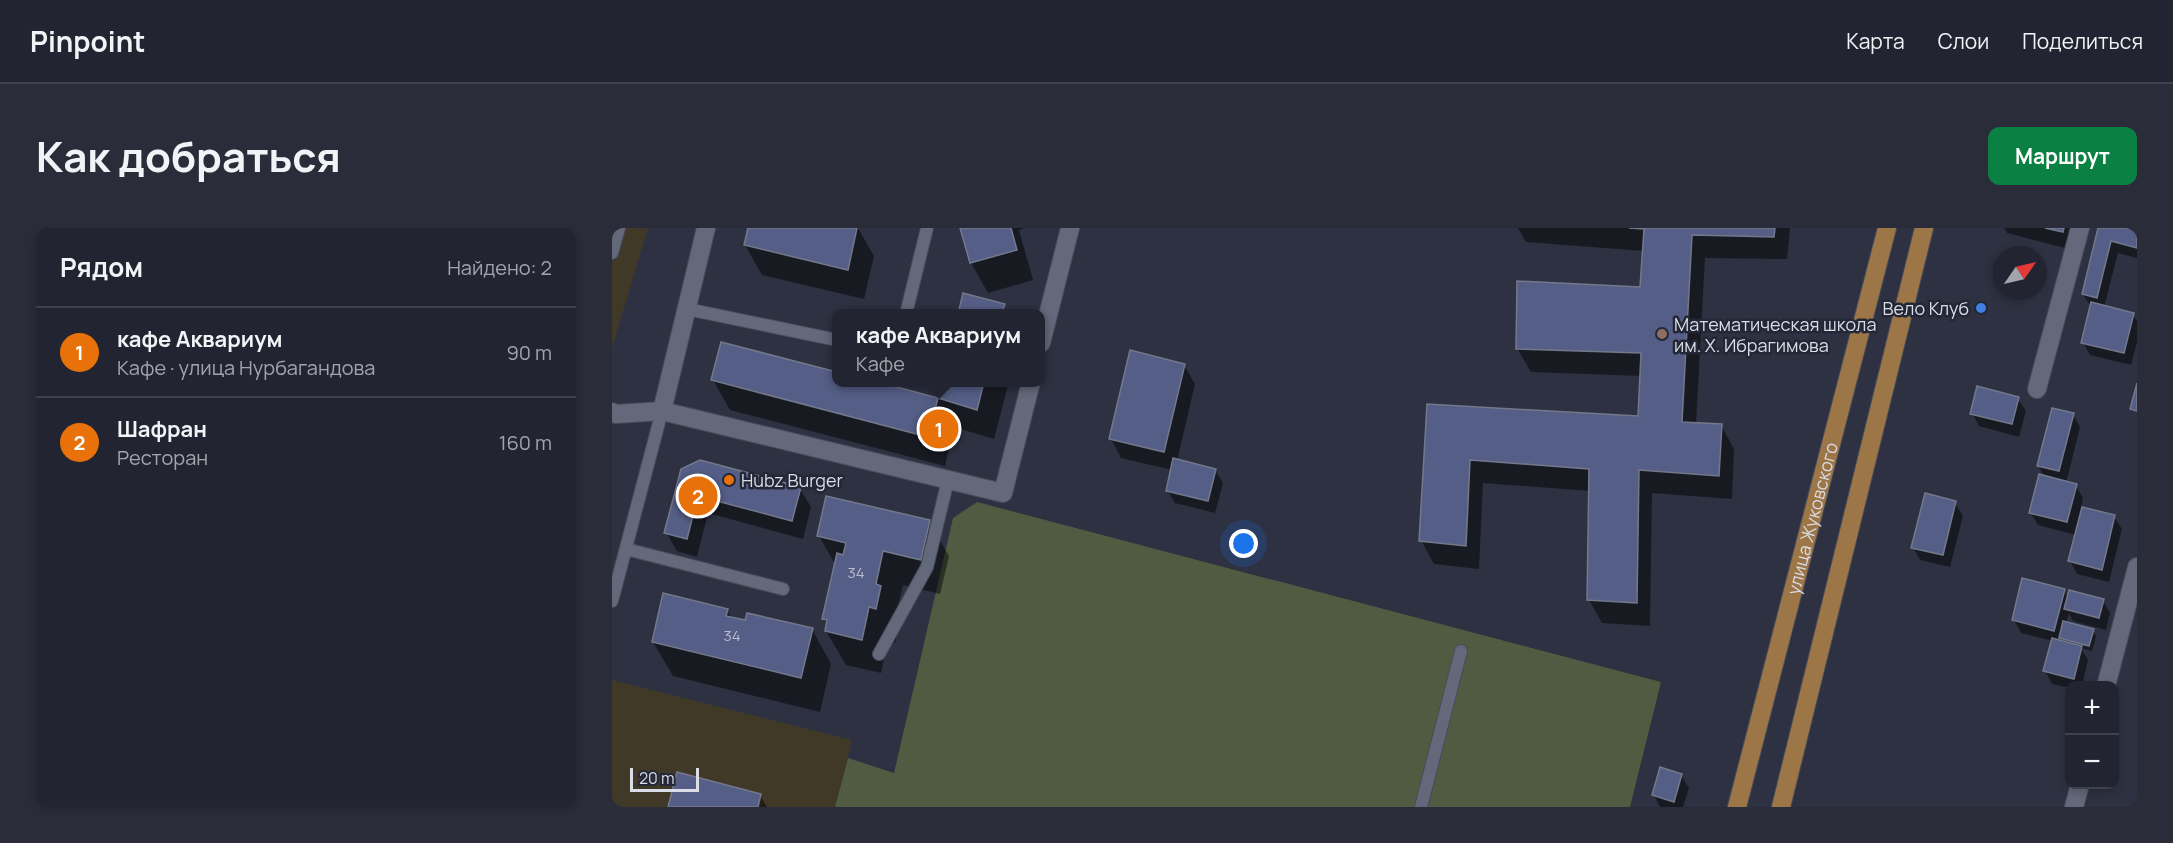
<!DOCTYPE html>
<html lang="ru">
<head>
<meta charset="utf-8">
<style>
	body { margin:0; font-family:Manrope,sans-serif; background:#2a2d39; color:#f1f3f6 }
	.controls { position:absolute; right:18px; bottom:18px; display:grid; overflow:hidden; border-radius:12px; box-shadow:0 3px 9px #0003 }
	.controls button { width:54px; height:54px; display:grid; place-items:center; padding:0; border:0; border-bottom:2px solid #3f424d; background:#222531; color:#f1f3f6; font:30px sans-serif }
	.compass { position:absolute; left:1381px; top:18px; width:54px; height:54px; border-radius:50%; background:#222531; box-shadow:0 3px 9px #0003; rotate:56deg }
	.scale { position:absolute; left:18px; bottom:15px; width:69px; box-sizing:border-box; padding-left:6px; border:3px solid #dadde7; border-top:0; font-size:16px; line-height:21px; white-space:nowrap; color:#dadde7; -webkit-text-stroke:4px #232736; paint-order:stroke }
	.you { position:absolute; left:632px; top:316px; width:21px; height:21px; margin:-15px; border:4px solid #fff; border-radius:50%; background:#1a73e8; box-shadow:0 0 0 9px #1a73e833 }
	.badge { display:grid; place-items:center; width:39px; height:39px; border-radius:50%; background:#0b8043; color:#fff; font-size:20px; font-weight:700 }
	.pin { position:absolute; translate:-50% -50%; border:3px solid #fff; box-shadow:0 2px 6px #0006 }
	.popup { position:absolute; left:220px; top:81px; width:213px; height:78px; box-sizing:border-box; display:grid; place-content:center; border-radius:12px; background:#222531; filter:drop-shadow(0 2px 4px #0005); font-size:20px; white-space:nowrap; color:#a2a5ab }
	.popup b { font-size:22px; color:#f1f3f6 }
	.popup::after { content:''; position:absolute; left:50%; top:100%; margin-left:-12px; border:12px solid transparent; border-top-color:#222531 }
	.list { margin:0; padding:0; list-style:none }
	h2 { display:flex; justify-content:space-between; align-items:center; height:78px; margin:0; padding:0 24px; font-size:26px }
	h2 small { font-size:20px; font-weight:400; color:#a2a5ab }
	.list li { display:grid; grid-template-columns:39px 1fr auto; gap:18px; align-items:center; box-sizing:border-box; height:90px; padding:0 24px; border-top:2px solid #3f424d }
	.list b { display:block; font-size:22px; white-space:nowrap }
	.list p { margin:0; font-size:20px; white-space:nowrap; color:#a2a5ab }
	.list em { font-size:20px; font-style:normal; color:#a2a5ab }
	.map { position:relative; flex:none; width:1525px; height:579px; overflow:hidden; border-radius:12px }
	header { display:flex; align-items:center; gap:36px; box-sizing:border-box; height:84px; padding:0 30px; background:#222531; border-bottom:2px solid #3f424d }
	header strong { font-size:28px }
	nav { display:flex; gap:33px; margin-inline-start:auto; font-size:21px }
	.intro { display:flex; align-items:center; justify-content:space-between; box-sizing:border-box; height:144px; padding:0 36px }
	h1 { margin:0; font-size:42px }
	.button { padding:15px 27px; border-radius:12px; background:#0b8043; color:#fff; font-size:21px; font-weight:700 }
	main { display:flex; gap:36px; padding:0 36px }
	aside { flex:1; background:#222531; border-radius:12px; box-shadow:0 3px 9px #0003 }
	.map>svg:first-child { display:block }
	.education { fill:#403928 }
	.green { fill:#505b41 }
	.shadow { fill:#0007 }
	.building { fill:#545e86; stroke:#73798b; stroke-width:1.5 }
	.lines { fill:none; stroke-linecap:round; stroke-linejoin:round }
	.lane-casing { stroke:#484c59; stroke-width:14 }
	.street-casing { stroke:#484c59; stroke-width:20 }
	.primary-casing { stroke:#484c59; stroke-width:20 }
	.lane { stroke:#63687a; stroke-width:12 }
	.street { stroke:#63687a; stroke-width:18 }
	.primary { stroke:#9d7648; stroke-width:18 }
	.shop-dot { fill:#3f7fe0; stroke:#232736; stroke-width:2 }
	.education-dot { fill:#8d6e63; stroke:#232736; stroke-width:2 }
	.food-dot { fill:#e8710a; stroke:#232736; stroke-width:2 }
	.labels { text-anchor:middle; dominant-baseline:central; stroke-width:5; stroke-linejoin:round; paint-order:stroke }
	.number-label { font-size:15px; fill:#b8bdcf }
	.poi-label { font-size:18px; fill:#dadde7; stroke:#232736; text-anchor:start }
	.street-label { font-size:18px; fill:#dadde7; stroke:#232736 }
</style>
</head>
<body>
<header>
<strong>Pinpoint</strong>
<nav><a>Карта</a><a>Слои</a><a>Поделиться</a></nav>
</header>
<div class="intro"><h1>Как добраться</h1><a class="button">Маршрут</a></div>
<main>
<aside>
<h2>Рядом<small>Найдено: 2</small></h2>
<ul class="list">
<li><span class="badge" style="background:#e8710a">1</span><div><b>кафе Аквариум</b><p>Кафе · улица Нурбагандова</p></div><em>90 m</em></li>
<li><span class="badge" style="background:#e8710a">2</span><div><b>Шафран</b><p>Ресторан</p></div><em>160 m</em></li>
</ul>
</aside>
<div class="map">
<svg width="1525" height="579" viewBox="0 0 1525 579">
	<rect width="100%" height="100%" fill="#2d3141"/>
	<path class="education" d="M0 0H36L0 120Z
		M0 452 240 512 223 579H0Z"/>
	<path class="green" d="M365 274 1049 454 1018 579H223L236 530 282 545 341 290Z"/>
	<path class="shadow" d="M137 0H246L262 28 252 71 150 47 133 17Z
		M350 0H413L407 2 421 52 376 65 359 35Z
		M906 0H1178L1175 31 1093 30 1084 196 1109 197 1122 221 1120 271 1040 265 1038 398 990 395 977 372 979 263 871 255 867 341 822 336 809 312 817 177 1027 189 1030 148 919 144 905 120 1029 60 1032 23 914 14Z
		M1392 0H1467L1461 22 1395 5Z
		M1488 0H1525V30L1506 25 1492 79 1521 87 1525 93V114L1519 137 1478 127 1471 114 1479 79 1471 66Z
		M392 77 396 86H348Z
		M572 137 583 156 565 233 603 242 611 255 603 285 563 275 555 262 560 242 509 230 499 211Z
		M225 145V154H260L327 172 331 154H397L382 211 342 199 333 238 118 182 101 152Z
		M1406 171 1414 183 1407 209 1367 198 1360 185Z
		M1461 187 1468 199 1454 255 1464 258 1471 270 1469 280 1502 289 1510 301 1497 354 1465 346 1458 333 1464 307 1426 297 1419 285 1433 250 1426 237Z
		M70 242 188 261 199 279 191 311 96 285 85 329 65 323 54 304Z
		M1343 275 1351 288 1338 339 1308 332 1301 319Z
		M317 294 337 328 328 366 291 357 284 386 288 393 283 415 276 413 269 445 234 437 214 403 215 398 212 391 224 338 207 308Z
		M1452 363 1456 370 1491 373 1498 385 1494 402 1461 393 1457 385 1454 395 1481 402 1484 408 1480 423 1469 420 1476 432 1470 458H1458V460L1440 456 1433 443 1441 413 1409 405 1402 392Z
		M115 382 120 391 200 401 219 436 208 484 61 448 41 414Z
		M1069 547 1077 560 1071 579H1048L1042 567Z
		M148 567 155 579H58Z"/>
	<path class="building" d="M136 0H245L236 42 132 17Z
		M348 0H399L405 22 358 35Z
		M1017 0H1163L1162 9 1080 7 1070 194 1110 196 1107 248 1027 242 1025 375 975 372 977 241 858 232 854 318 807 313 815 176 1026 188 1029 125 904 121 905 53 1028 59 1032 1Z
		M1433 0H1452L1451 4Z
		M1486 0H1525V20L1499 13 1485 70 1470 66Z
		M351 65 393 76 390 86H346Z
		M1479 74 1522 85 1512 125 1469 115Z
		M109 114 225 144V154H266L326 170 316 209 99 152Z
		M518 122 573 136 552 224 497 211Z
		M330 154H372L365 182 326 170Z
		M1525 155V183L1518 181Z
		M1365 158 1407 169 1400 196 1358 186Z
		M1440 180 1462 185 1447 243 1425 238Z
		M561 230 604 241 596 273 554 263Z
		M88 232 189 259 180 293 86 268 75 311 52 305 69 241Z
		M1427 246 1465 256 1455 294 1417 285Z
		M1313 265 1344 273 1331 327 1299 320Z
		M214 268 318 292 309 332 271 323 264 356 269 358 264 381 257 379 250 412 213 403 215 392 210 391 225 325 231 327 234 315 205 308Z
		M1470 279 1503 287 1490 342 1456 333Z
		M1410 350 1453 361 1442 403 1400 392Z
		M1457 362 1492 371 1487 390 1452 381Z
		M51 365 116 381 114 388 133 392 135 385 201 400 189 450 40 414Z
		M1451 393 1482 401 1477 418 1447 410Z
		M1440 410 1470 418 1462 451 1431 443Z
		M1048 539 1070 546 1062 574 1040 567Z
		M65 544 149 566 146 579H56Z"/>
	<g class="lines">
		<defs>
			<path id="lane" d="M0 25 7 0
				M75 81 225 112
				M294 86 315 0
				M14 321 171 361
				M0 373 50 183
				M267 426 315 339 336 252
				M809 579 849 423"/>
			<path id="street" d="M429 115 458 0
				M1425 161 1468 0
				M50 183 94 0
				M0 184 4 186 50 183 391 265 419 154
				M1494 458 1525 339
				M1462 579 1468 556"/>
			<g id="primary">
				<path id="s1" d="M1125 579 1275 0"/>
				<path d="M1169 579 1312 0"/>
			</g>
		</defs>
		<use href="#lane" class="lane-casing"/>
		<use href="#street" class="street-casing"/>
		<use href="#primary" class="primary-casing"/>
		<use href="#lane" class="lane"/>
		<use href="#street" class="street"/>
		<use href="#primary" class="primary"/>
	</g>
	<circle class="shop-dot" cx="1369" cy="80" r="6"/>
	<circle class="education-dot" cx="1050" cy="106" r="6"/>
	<circle class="food-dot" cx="117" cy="252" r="6"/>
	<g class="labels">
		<g class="number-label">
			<text x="244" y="344">34</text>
			<text x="120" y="407">34</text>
		</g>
		<g class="poi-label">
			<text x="1357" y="80" text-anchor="end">Вело Клуб</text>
			<text x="1062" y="96">Математическая школа<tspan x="1062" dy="21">им. Х. Ибрагимова</tspan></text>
			<text x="129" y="252">Hubz Burger</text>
		</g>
		<g class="street-label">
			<text stroke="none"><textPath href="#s1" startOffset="298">улица Жуковского</textPath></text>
		</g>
	</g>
</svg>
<div class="controls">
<button>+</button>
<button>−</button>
</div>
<svg class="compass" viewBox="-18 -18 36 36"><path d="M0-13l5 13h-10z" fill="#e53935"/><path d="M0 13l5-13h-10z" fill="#a2a5ab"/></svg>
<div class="scale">20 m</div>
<div class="you"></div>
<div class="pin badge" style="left:327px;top:201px;background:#e8710a">1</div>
<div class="popup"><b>кафе Аквариум</b>Кафе</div>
<div class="pin badge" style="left:86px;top:268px;background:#e8710a">2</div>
</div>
</main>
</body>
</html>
